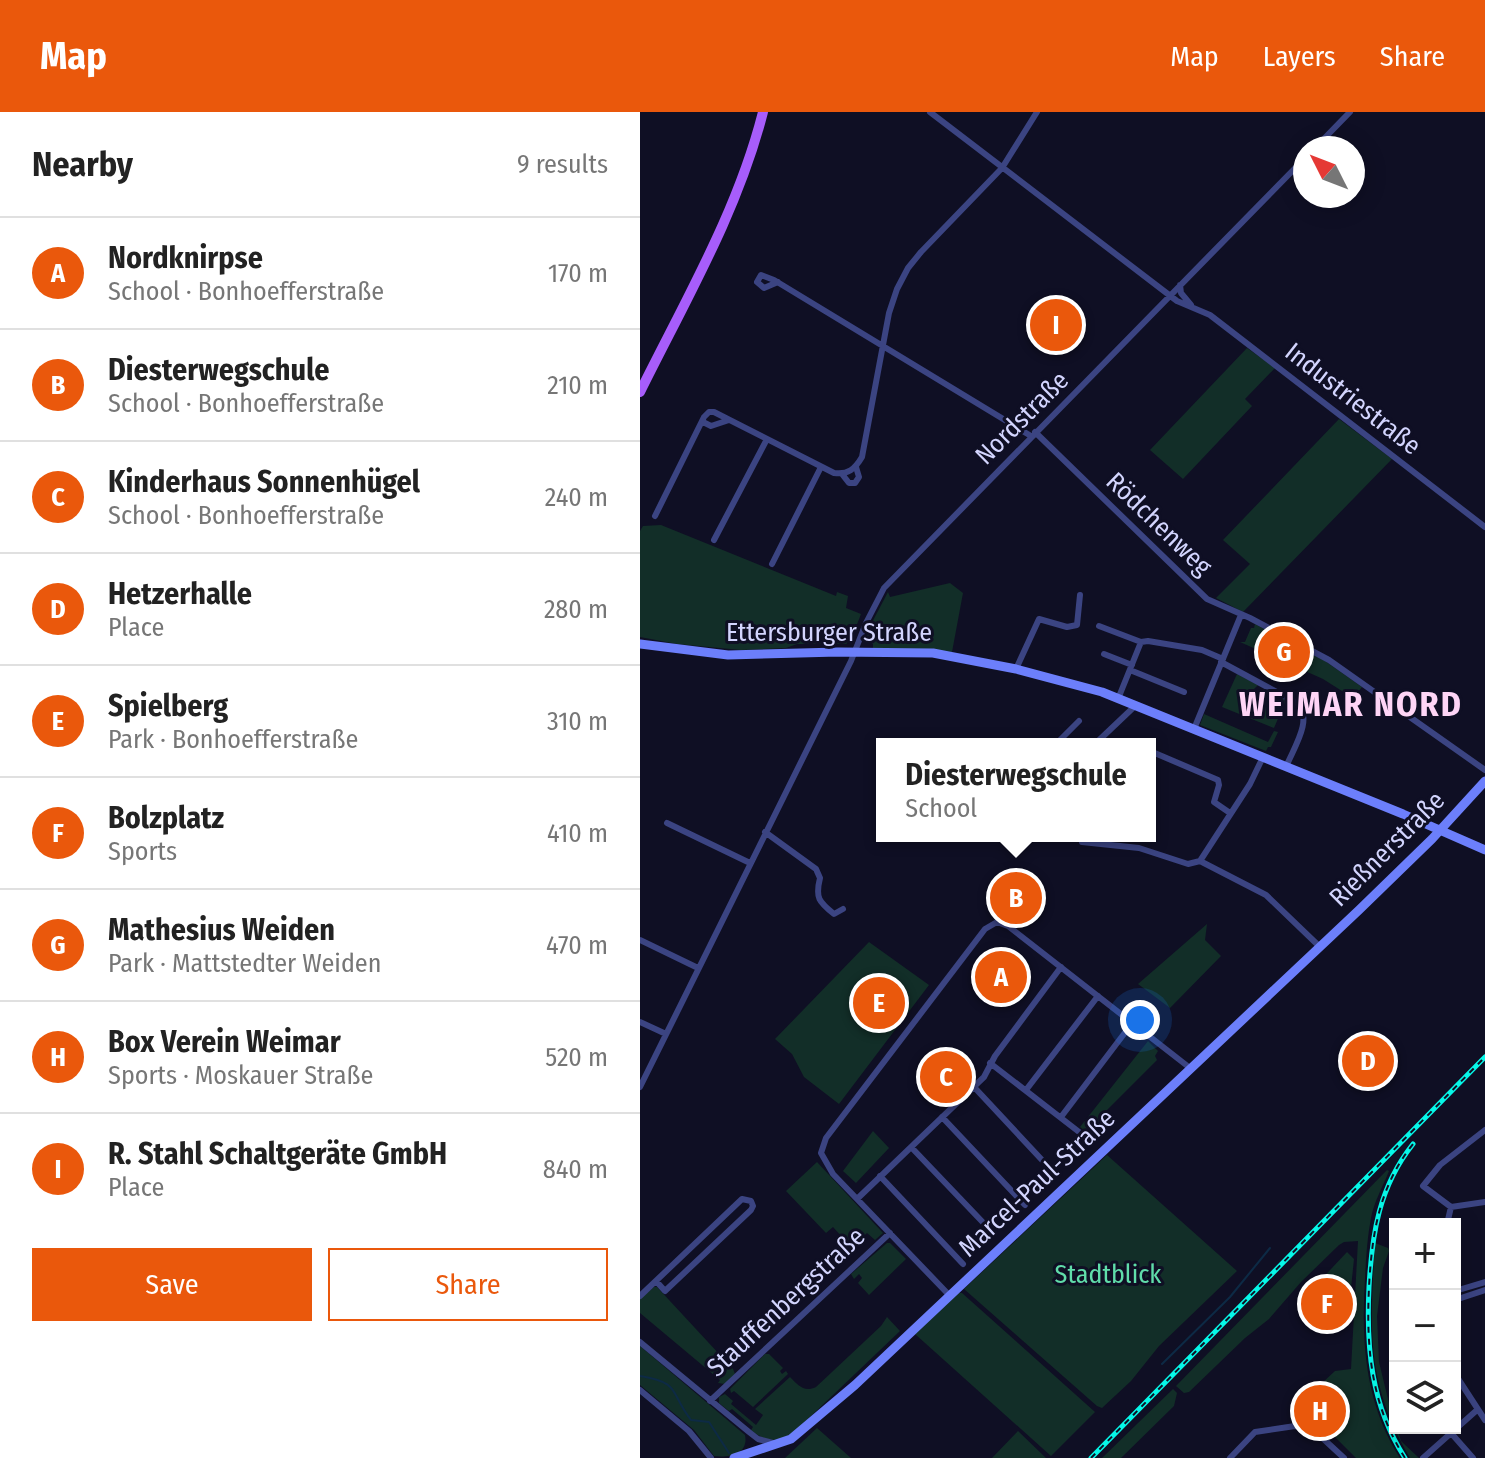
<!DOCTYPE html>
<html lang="en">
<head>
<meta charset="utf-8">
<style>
	body { margin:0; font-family:"Fira Sans Condensed",sans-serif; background:#f2f2f2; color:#222 }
	.controls { position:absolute; right:24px; bottom:24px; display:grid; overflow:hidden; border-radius:0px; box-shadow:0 4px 20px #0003 }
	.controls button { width:72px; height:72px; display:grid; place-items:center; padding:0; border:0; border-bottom:2px solid #e0e0e0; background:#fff; color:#222; font:40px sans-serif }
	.compass { position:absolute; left:653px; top:24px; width:72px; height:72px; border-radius:50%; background:#fff; box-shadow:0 4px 20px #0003; rotate:312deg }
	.you { position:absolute; left:500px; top:908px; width:28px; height:28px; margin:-20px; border:6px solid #fff; border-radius:50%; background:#1a73e8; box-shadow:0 0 0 12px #1a73e833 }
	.badge { display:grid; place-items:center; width:52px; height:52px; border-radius:50%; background:#ea580c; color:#fff; font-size:26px; font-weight:700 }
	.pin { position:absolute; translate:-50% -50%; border:4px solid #fff; box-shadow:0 2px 8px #0006 }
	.popup { position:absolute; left:236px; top:626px; width:280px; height:104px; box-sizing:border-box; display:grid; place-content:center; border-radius:0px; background:#fff; filter:drop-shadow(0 2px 6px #0005); font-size:26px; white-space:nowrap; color:#767676 }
	.popup b { font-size:30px; color:#222 }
	.popup::after { content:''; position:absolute; left:50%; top:100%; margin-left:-16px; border:16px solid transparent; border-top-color:#fff }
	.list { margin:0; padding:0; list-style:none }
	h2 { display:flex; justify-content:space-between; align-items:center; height:104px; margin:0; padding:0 32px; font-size:34px }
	h2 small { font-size:26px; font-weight:400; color:#767676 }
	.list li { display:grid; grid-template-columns:52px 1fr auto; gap:24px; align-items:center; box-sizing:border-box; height:112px; padding:0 32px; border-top:2px solid #e0e0e0 }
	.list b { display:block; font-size:30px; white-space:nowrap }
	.list p { margin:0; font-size:26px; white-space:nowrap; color:#767676 }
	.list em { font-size:26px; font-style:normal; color:#767676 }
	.actions { display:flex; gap:16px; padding:24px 32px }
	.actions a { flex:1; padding:18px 0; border:2px solid #ea580c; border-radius:0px; text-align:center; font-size:28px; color:#ea580c }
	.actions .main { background:#ea580c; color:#fff }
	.icon { flex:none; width:44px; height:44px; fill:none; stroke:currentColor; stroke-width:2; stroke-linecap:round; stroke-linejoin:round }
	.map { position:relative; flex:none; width:845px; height:1346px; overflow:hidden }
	header { display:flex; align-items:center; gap:48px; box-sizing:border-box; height:112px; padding:0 40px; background:#ea580c; color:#fff }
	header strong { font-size:38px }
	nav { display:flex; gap:44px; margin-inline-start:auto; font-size:28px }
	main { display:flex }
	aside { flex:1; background:#fff }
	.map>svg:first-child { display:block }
	.green { fill:#122e28 }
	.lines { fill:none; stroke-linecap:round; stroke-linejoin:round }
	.stream { stroke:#0d2a45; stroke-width:2 }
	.street { stroke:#3b4482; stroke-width:6 }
	.secondary { stroke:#6c7ffb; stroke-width:9 }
	.primary { stroke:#a75dfb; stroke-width:10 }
	.rail-casing { stroke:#06f7e8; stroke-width:5 }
	.rail { stroke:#0f0f24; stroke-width:2; stroke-dasharray:6; stroke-linecap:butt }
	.labels { text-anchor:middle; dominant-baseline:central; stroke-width:6; stroke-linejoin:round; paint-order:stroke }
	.street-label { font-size:26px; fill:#d3d5fe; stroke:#0f0f24 }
	.park-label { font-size:26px; fill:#60ddaa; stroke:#0f0f24 }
	.district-label { font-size:34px; font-weight:bold; letter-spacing:2px; fill:#fed5f6; stroke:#0f0f24 }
</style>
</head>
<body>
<header>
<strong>Map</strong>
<nav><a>Map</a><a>Layers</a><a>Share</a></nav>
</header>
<main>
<aside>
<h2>Nearby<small>9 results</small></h2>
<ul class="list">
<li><span class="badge">A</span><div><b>Nordknirpse</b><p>School · Bonhoefferstraße</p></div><em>170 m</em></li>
<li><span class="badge">B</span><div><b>Diesterwegschule</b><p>School · Bonhoefferstraße</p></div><em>210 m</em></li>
<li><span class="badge">C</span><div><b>Kinderhaus Sonnenhügel</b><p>School · Bonhoefferstraße</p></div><em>240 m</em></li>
<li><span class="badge">D</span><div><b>Hetzerhalle</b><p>Place</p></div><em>280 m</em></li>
<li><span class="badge">E</span><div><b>Spielberg</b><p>Park · Bonhoefferstraße</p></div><em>310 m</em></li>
<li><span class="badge">F</span><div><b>Bolzplatz</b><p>Sports</p></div><em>410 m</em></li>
<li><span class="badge">G</span><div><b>Mathesius Weiden</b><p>Park · Mattstedter Weiden</p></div><em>470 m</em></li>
<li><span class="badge">H</span><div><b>Box Verein Weimar</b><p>Sports · Moskauer Straße</p></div><em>520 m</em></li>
<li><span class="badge">I</span><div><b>R. Stahl Schaltgeräte GmbH</b><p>Place</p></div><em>840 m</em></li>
</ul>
<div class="actions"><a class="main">Save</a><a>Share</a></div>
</aside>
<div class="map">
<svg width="845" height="1346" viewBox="0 0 845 1346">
	<rect width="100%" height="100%" fill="#0f0f24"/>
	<path class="green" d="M607 236 635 256 605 287 612 294 543 367 510 338Z
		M699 307 752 347 603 500 576 486 610 452 583 428Z
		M21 413 196 484 197 480 208 484 206 496 221 502 211 528 206 532H157L146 536 101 538 37 532 0 525V419L3 414Z
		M310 471 323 481 312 540 233 536V532L226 528 228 518 248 480 250 485Z
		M615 512 685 549 722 575 713 586 683 567 600 530H605L611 516H614Z
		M597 562 618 573 614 577 631 586 637 583 646 588 634 616 582 595Z
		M564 602 628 630 634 619 638 620 631 635H628L626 639 560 613Z
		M567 812 565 828 581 844 530 896 498 872Z
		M229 830 289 873 199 992 164 965 152 942 135 927Z
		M508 929 518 939 515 944 517 948 465 1000V1005L449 1022 440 1015Z
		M233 1019 249 1036 216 1071 203 1059Z
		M467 1043 597 1159 519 1234 491 1269 462 1296 457 1294 324 1177Z
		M177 1050 243 1121 235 1128 227 1121 207 1139 199 1130 203 1126 193 1115 186 1121 146 1079Z
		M747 1058 749 1059C743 1074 734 1090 731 1106 727 1126 726 1147 725 1167 721 1230 725 1291 760 1346H716L695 1325 704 1315 693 1287 681 1272 695 1259 711 1257 718 1129 704 1130 699 1133 661 1170 629 1207 605 1226 549 1280 544 1281 536 1274Z
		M247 1131H250L266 1147 229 1183 218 1171 222 1166 219 1162 214 1167 211 1162Z
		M735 1131 748 1136 749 1139 743 1156 737 1204 739 1250 755 1316H757L761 1329 779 1346H770C725 1270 730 1215 735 1131Z
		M707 1140 714 1147 710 1186 682 1215 665 1198 662 1200 658 1197 662 1193 659 1191Z
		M14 1175H17L93 1257 95 1262 85 1272 78 1271 80 1268 0 1201V1187Z
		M318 1181H322L455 1300 411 1344 275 1222Z
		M247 1205 260 1219 150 1324C135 1330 124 1329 111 1318L113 1315 92 1297 89 1299 79 1291V1285L85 1282 93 1289 91 1292 116 1313 123 1303 115 1297 150 1265C158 1273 164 1281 176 1275L241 1214Z
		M0 1234 105 1323C109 1342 89 1346 74 1344L54 1318 0 1273Z
		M125 1242H129L143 1256 140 1259 142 1262 146 1259 148 1262 113 1295 94 1279 91 1281 90 1277Z
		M533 1277 537 1281 534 1294 481 1346H462Z
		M177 1316 211 1346H145Z
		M378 1319 406 1346H352Z"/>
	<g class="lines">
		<path class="stream" d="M522 1252 590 1185 630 1136
			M0 1264C42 1271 29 1280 51 1308L69 1310 89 1341"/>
		<path class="street" d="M290 0 537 189 570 203 845 415
			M675 36 710 0
			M138 170 124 176 117 170 121 163 134 168 391 324
			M540 173 541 181 551 193
			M63 310 71 314 89 308
			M395 320 567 487 610 506 689 548 845 658
			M202 362 209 371H215L219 365 216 355
			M15 404 64 305 69 300H74L194 361C208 363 215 357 222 345L249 201 257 177 268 156 281 140 362 56 397 0
			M74 428 127 327
			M132 452 181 355
			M459 514 501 530 508 529 562 538 583 547
			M464 542 492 553
			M581 550 657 591C674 607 653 637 646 655
			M376 557 399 507 427 515 437 513 440 483
			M490 558 544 580
			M478 587 501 530
			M554 617 601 503
			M376 632H383
			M416 632 439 609
			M455 632 495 594
			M510 639 578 668 579 673 574 690 590 701
			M27 711 110 751
			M125 720 176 757 180 766C175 786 179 790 194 802L203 797
			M442 730 499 736 548 752 560 749 626 783 679 834
			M560 749 610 672 623 645
			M0 828 58 856
			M0 910 26 922
			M350 951 452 1030
			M0 975 211 549 226 511 244 476 665 46
			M334 975 416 1063
			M386 978 458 884
			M302 1005 385 1093
			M421 1005 493 910
			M845 1018 800 1053 783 1074 811 1095 845 1090
			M271 1035 354 1122
			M240 1064 323 1152
			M217 1087 344 965 355 944 421 855
			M807 1112 811 1095
			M815 1179 845 1170
			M0 1184 102 1087 111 1089 113 1094 111 1098 25 1179 16 1169
			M310 1184 193 1062 181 1041 186 1026 345 817 357 810 368 814 550 956
			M815 1188 845 1178
			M0 1230 109 1320 118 1327 133 1331
			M815 1262 845 1308
			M0 1278 49 1319 71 1346
			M70 1289 250 1121
			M811 1321 833 1346
			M590 1346 615 1320 655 1314 668 1316 677 1321 704 1346
			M783 1346 837 1298"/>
		<path class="secondary" d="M0 532 88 543 198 540 293 541 376 557 462 580 763 702 845 738
			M94 1346 151 1327 215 1273 719 798 792 727 845 669"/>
		<path class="primary" d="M0 280C45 189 98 99 123 0"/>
		<defs>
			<path id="rail" d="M451 1346 845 945
				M765 1346C731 1293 726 1236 729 1175 732 1121 739 1075 773 1032"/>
		</defs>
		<use href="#rail" class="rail-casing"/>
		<use href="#rail" class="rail"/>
	</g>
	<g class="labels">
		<g class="street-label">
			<text transform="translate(713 287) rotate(38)">Industriestraße</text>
			<text transform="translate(382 306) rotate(-45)">Nordstraße</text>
			<text transform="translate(519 412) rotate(44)">Rödchenweg</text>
			<text x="189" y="520">Ettersburger Straße</text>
			<text transform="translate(747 737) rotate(-45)">Rießnerstraße</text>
			<text transform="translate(397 1071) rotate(-43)">Marcel-Paul-Straße</text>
			<text transform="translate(146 1190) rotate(-43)">Stauffenbergstraße</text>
		</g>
		<g class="park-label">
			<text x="468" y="1162">Stadtblick</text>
		</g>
		<g class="district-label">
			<text x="711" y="592">WEIMAR NORD</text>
		</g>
	</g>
</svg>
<div class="controls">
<button>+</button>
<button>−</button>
<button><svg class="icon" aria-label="layers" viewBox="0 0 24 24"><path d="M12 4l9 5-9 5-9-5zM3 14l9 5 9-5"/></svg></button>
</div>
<svg class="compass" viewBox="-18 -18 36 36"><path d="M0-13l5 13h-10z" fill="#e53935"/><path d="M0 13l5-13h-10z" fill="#767676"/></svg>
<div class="you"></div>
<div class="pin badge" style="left:361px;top:865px">A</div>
<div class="pin badge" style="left:376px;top:786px">B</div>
<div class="popup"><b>Diesterwegschule</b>School</div>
<div class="pin badge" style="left:306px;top:965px">C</div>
<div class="pin badge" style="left:728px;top:949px">D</div>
<div class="pin badge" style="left:239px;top:891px">E</div>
<div class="pin badge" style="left:687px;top:1192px">F</div>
<div class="pin badge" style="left:644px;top:540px">G</div>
<div class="pin badge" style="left:680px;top:1299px">H</div>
<div class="pin badge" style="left:416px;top:213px">I</div>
</div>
</main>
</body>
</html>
